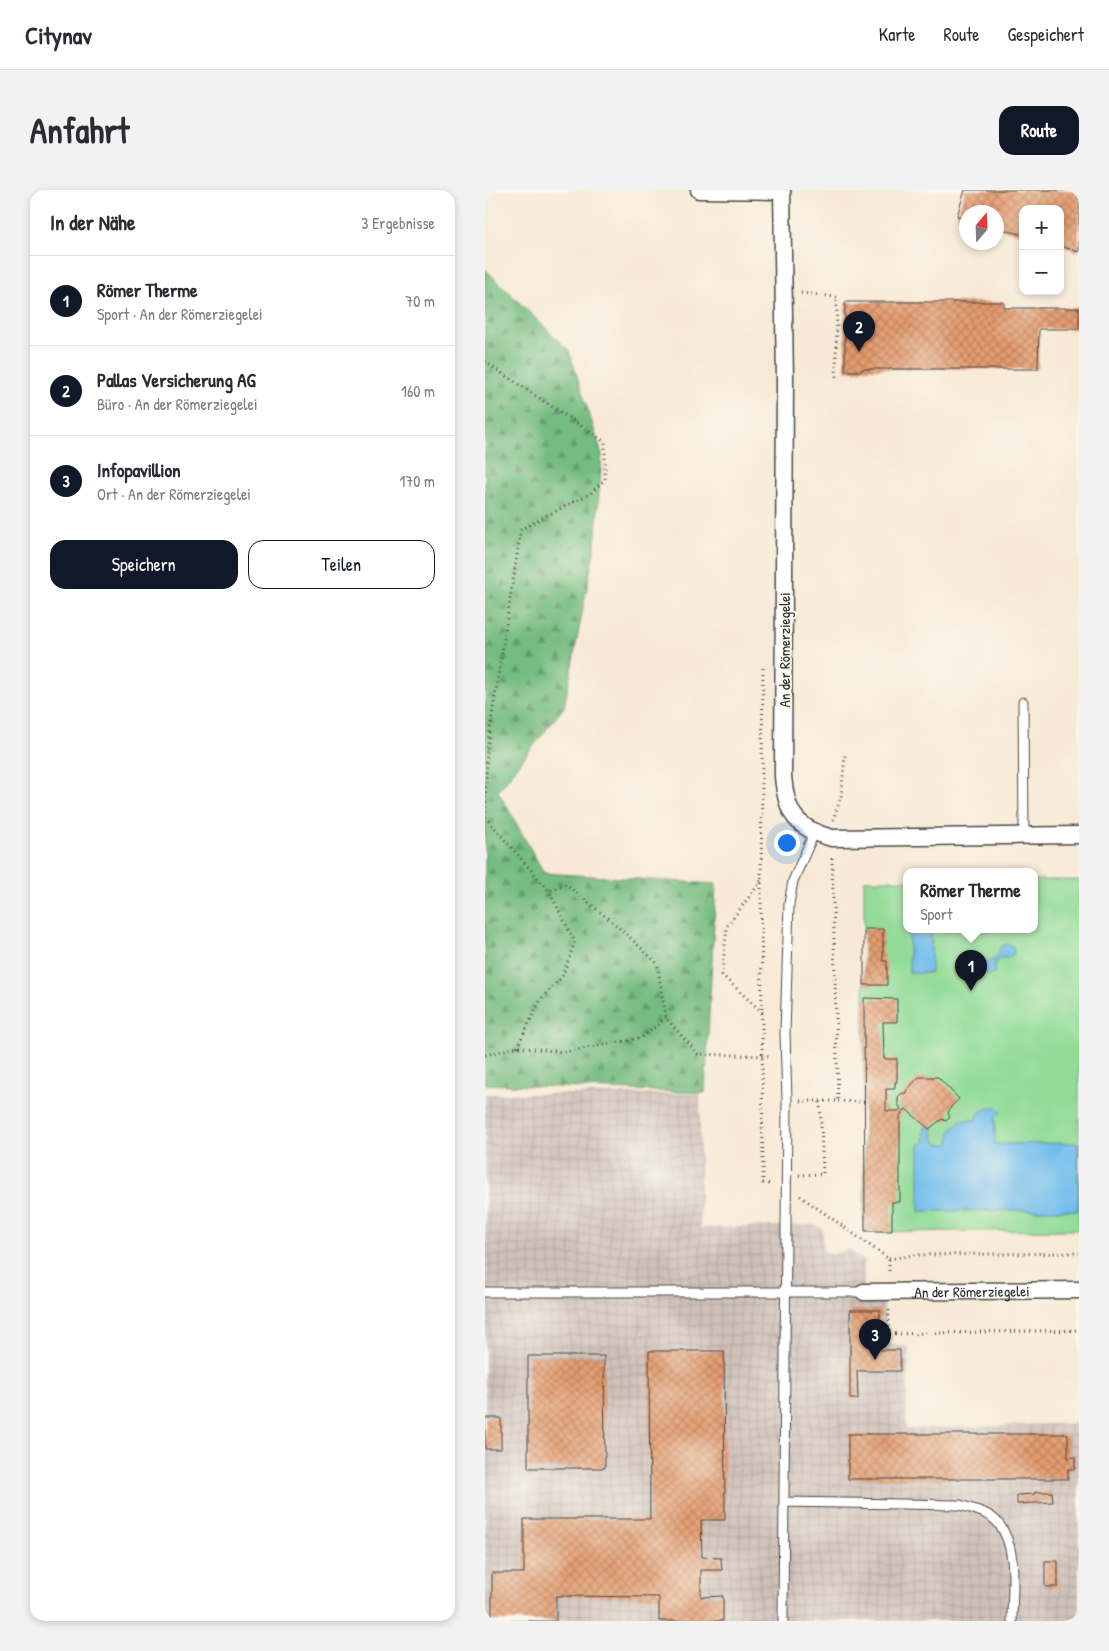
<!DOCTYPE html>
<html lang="de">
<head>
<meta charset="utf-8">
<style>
	body { margin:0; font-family:"Patrick Hand",sans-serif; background:#f2f2f3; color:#2b2b33 }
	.controls { position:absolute; right:15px; top:15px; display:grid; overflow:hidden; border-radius:10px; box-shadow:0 2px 8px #0003 }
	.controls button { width:45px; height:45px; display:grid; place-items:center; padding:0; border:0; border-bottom:1px solid #e1e1e2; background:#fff; color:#2b2b33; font:25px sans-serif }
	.compass { position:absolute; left:474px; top:15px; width:45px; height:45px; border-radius:50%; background:#fff; box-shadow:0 2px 8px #0003; rotate:19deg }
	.you { position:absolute; left:301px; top:652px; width:18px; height:18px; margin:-12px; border:4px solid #fff; border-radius:50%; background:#1a73e8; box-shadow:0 0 0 8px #1a73e833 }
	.badge { display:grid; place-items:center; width:32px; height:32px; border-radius:50%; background:#111827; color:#fff; font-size:16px; font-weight:700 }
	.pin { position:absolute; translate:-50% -41px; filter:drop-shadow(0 1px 2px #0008) }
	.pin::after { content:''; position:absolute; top:26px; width:18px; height:15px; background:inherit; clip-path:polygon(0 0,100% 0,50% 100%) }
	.popup { position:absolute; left:418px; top:678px; width:135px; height:65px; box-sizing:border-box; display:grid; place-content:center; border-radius:10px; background:#fff; filter:drop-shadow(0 1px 4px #0005); font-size:16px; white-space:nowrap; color:#7c7c81 }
	.popup b { font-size:19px; color:#2b2b33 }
	.popup::after { content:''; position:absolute; left:50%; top:100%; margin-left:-10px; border:10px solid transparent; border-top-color:#fff }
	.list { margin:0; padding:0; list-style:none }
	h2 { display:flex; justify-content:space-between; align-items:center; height:65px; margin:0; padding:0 20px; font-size:21px }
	h2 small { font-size:16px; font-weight:400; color:#7c7c81 }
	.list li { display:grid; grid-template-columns:32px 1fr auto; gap:15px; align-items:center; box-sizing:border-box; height:90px; padding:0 20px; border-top:1px solid #e1e1e2 }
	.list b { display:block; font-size:19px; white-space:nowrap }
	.list p { margin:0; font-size:16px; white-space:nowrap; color:#7c7c81 }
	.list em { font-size:16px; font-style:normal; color:#7c7c81 }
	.actions { display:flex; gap:10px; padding:15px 20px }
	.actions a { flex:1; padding:11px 0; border:1px solid #111827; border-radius:15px; text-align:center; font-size:18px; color:#111827 }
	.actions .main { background:#111827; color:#fff }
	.map { position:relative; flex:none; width:594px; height:1431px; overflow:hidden; border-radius:15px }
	header { display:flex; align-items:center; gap:30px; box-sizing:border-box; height:70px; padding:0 25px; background:#fff; border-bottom:1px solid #e1e1e2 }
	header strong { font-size:24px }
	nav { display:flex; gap:28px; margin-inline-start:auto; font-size:18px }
	.intro { display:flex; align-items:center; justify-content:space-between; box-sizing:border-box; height:120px; padding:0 30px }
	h1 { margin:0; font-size:35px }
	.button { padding:12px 22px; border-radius:15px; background:#111827; color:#fff; font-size:18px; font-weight:700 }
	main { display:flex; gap:30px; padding:0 30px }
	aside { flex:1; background:#fff; border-radius:15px; box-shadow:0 2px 8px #0003 }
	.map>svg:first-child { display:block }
	.industrial { fill:url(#industrial-grid) }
	.grass { fill:#92dc98; stroke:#5e8462 }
	.forest { fill:url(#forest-firs); stroke:#507456 }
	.water { fill:#72beec; stroke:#4e748c }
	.building { fill:url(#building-cross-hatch) }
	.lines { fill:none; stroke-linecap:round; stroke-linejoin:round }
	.service-casing { stroke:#4a4844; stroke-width:11 }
	.minor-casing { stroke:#4a4844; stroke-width:19 }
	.path { stroke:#4a4844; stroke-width:3; stroke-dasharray:1 4; stroke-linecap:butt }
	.service { stroke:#fff; stroke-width:9 }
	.minor { stroke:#fff; stroke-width:16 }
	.labels { text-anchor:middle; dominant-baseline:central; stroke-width:4; stroke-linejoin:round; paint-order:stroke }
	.street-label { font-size:15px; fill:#2b2b2b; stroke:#fbf7ec }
</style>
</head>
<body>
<header>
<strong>Citynav</strong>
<nav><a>Karte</a><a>Route</a><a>Gespeichert</a></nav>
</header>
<div class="intro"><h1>Anfahrt</h1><a class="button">Route</a></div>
<main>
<aside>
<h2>In der Nähe<small>3 Ergebnisse</small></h2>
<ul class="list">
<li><span class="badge">1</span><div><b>Römer Therme</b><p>Sport · An der Römerziegelei</p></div><em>70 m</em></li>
<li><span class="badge">2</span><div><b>Pallas Versicherung AG</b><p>Büro · An der Römerziegelei</p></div><em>160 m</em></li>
<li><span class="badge">3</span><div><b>Infopavillion</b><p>Ort · An der Römerziegelei</p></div><em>170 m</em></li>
</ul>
<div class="actions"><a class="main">Speichern</a><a>Teilen</a></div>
</aside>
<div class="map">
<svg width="594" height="1431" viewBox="0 0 594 1431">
	<defs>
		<pattern id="industrial-grid" width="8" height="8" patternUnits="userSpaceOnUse" patternTransform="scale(1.25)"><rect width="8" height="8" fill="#cfc1ba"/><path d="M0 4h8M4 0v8" fill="none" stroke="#b2a6a0"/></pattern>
		<pattern id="forest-firs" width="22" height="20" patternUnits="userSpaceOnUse" patternTransform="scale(1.25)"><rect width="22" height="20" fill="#75bc80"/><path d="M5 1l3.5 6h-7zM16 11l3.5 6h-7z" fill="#609969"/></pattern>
		<pattern id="building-cross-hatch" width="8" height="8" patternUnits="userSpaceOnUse" patternTransform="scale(1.25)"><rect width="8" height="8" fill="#e49c6e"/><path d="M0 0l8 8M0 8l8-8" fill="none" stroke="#b97f5b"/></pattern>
	</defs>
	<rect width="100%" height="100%" fill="#fbf7ec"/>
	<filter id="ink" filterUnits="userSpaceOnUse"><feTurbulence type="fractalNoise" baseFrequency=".02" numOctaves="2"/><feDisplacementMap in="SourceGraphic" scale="10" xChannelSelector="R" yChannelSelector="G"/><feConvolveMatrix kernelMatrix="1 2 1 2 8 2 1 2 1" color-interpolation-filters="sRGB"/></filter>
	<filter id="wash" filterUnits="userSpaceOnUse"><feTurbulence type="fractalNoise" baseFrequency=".0096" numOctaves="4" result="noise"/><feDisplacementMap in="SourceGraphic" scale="20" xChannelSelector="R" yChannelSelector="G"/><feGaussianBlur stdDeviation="1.12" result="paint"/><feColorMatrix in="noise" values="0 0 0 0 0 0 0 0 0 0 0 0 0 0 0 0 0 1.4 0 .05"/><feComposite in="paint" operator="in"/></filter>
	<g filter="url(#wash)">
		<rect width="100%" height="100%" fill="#f7e9d5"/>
		<path class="industrial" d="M0 904H215V1038L330 1035 338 1039V1060L347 1065 363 1059 379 1071V1102L398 1104 402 1154 424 1157 421 1239 594 1233V1431H0Z"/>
		<path class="grass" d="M379 690H422V740H550V690H594V1040L379 1042Z"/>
		<path class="forest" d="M0 79 84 161 117 264 110 356 79 517 13 601 59 683 231 694 220 903 0 894Z"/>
		<path class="water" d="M424 743H446V783H424Z
			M521 754 528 757 529 762C526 768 523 769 517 768L510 772 509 783 504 785 498 783 495 779 497 773 503 770 506 771 514 764 515 757Z
			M511 917 516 922 510 928V954L593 953V1020L434 1021V954L439 953 440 937 444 939 448 937 449 949 453 954H465L466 941 476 930H491C494 918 501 920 511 917Z"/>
		<g id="blocks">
			<path class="building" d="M480 0H594V62L575 56V19H538V45L512 38V22H482V29L472 26Z
				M360 112H519V118H594V139H554L553 179H377V181H360Z
				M379 739H398V771H402V795H379Z
				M379 808 412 809V832H398L399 869H412V892H410V899H401V921H413L416 919 413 914V907L416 904 421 903V901L434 887H453L474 909 466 917 463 923 465 927 461 931 457 929 444 939 421 919 415 925V1012H407V1041H380Z
				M365 1120H395V1160H415V1181H372L373 1209H365Z
				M164 1161H239L240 1330H216L217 1367 236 1368 237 1380H216V1407L238 1406V1431H174V1407L71 1406V1431H7V1383H39V1329H165Z
				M43 1166H119L120 1278H43Z
				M0 1228H16V1259H0Z
				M363 1244H583V1268L590 1267V1279H583V1289H363Z
				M550 1302H567L568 1312 532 1314V1305L550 1304Z
				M560 1371H573V1397H560Z"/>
		</g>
	</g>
	<g filter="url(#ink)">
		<use href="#blocks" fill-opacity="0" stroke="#4a4844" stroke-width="1"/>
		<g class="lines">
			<defs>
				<path id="service" d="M538 512 539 645
					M0 1102H379
					M299 1312 475 1315C487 1319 504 1322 513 1333 534 1358 527 1401 527 1431
					M298 1431 302 910 300 844 304 714 308 691 329 643"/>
				<g id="minor">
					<path d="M214 0 297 1"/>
					<path d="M297 0 300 190 298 586C301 622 310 638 347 648L594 645"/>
					<path id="s1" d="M379 1102 594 1100"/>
				</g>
			</defs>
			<use href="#service" class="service-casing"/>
			<use href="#minor" class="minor-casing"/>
			<path class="path" d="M316 103 352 107 351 190
				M0 172 120 252V289L106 303 36 339 2 558 0 623
				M278 478 276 691 278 993 287 994
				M0 627 64 701 81 694 137 740 172 773 181 828 213 864 287 866
				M348 630 356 607 360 565
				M276 691 242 736 237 785 278 823
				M32 857 56 809 77 787 90 752 64 701
				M0 865 32 857 79 862 156 848 181 828
				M315 911H353L347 666
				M353 911 380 912
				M314 985 338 984 335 911
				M315 1006 404 1069V1084
				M404 1069 429 1065 594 1063
				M404 1120V1144L594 1140"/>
			<use href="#service" class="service"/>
			<use href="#minor" class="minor"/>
		</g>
	</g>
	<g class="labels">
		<g class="street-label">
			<text transform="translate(299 460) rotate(-90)">An der Römerziegelei</text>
			<text stroke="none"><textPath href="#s1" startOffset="108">An der Römerziegelei</textPath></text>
		</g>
	</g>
</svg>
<div class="controls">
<button>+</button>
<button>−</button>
</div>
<svg class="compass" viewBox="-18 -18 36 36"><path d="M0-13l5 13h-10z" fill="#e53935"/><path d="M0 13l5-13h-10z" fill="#7c7c81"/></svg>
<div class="you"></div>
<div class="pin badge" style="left:486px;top:801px">1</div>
<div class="popup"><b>Römer Therme</b>Sport</div>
<div class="pin badge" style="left:374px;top:162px">2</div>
<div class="pin badge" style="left:390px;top:1170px">3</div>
</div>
</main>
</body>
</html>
